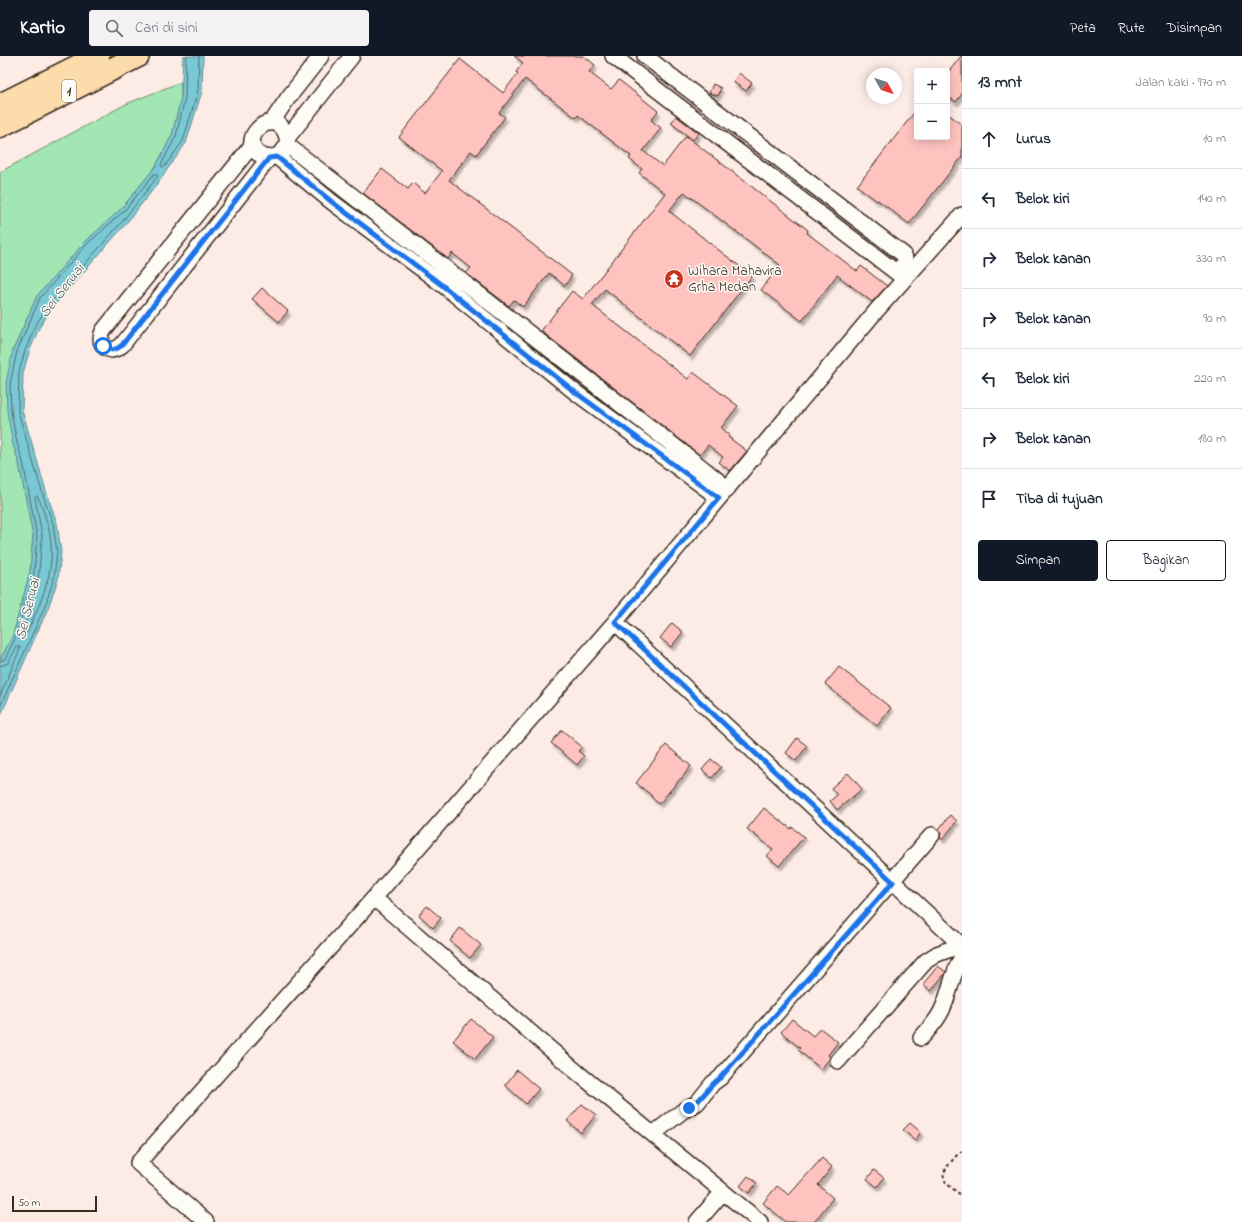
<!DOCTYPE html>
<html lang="id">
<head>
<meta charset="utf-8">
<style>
	body { margin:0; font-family:"Indie Flower",sans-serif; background:#f2f2f3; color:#1f2937 }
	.controls { position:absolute; right:12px; top:12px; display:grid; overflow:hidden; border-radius:4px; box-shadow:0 2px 10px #0003 }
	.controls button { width:36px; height:36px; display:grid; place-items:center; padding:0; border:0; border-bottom:1px solid #e0e1e3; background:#fff; color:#1f2937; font:20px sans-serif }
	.compass { position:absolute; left:866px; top:12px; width:36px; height:36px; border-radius:50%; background:#fff; box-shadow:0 2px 10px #0003; rotate:129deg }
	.scale { position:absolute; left:12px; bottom:10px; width:85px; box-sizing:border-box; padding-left:4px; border:2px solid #3b2a1e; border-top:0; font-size:11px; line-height:14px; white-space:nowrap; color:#3b2a1e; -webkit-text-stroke:3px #fdfcf7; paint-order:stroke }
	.stop { position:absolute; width:12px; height:12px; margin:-9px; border:3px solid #1a73e8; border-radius:50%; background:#fff }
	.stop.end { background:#1a73e8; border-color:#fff; box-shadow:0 1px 4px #0008 }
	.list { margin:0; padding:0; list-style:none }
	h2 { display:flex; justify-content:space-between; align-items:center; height:52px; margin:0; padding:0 16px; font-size:17px }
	h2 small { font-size:13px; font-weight:400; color:#747a83 }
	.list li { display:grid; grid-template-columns:26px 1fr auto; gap:12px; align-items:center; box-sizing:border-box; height:60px; padding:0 16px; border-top:1px solid #e0e1e3 }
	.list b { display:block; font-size:15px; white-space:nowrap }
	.list em { font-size:13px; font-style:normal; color:#747a83 }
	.actions { display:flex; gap:8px; padding:12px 16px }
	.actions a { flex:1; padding:9px 0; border:1px solid #111827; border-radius:4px; text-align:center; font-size:14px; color:#111827 }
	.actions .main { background:#111827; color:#fff }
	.icon { flex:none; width:22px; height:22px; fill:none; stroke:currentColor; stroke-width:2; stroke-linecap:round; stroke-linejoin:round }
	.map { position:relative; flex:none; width:962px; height:1166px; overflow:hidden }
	header { display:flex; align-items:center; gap:24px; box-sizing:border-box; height:56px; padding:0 20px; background:#111827; color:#fff }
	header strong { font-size:19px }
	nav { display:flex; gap:22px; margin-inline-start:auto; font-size:14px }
	.search { width:280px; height:36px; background:#f2f2f3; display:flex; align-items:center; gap:10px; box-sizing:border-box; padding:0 14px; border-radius:4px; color:#747a83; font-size:15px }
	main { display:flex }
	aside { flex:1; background:#fff }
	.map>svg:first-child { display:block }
	.green { fill:#a1e6b3; stroke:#6e8868 }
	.water { fill:#79c8d5; stroke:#60898c }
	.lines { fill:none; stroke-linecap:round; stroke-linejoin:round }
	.shore { stroke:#546967; stroke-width:1 }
	.building { fill:#fec2bf; stroke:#3b2a1e; filter:url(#shadow) }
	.minor-casing { stroke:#3b2a1e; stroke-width:18 }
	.highway-casing { stroke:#3b2a1e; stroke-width:25 }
	.path { stroke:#3b2a1e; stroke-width:2; stroke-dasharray:3 3; stroke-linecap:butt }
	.minor { stroke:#fdfcf7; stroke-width:15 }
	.highway { stroke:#fddcac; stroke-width:22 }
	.route { stroke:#1a73e8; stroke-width:5 }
	.labels { text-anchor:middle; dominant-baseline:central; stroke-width:3; stroke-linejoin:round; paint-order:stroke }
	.shield { fill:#fdfcf7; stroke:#75695f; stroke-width:1 }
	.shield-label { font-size:13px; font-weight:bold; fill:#3b2a1e }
	.poi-label { font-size:14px; fill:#3b2a1e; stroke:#fdfcf7; text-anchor:start }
	.water-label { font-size:15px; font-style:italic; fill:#4e5955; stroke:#fdfcf7 }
</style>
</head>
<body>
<header>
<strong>Kartio</strong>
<div class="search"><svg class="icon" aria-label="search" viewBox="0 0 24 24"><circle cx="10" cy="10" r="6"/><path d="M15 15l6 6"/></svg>Cari di sini</div>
<nav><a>Peta</a><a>Rute</a><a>Disimpan</a></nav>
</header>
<main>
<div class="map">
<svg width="962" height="1166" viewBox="0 0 962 1166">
	<defs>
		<filter id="shadow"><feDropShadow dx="2.5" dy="4" stdDeviation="1" flood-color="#0004"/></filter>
	</defs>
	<rect width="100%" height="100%" fill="#fdebe6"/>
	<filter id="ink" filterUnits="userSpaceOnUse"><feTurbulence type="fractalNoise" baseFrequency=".025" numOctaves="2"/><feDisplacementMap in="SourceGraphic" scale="8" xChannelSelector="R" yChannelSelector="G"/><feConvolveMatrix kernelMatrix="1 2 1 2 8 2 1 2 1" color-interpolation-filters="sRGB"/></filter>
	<g filter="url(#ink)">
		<path class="green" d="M181 26V42L172 79 156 110 122 152 84 187 37 240 13 294V388L19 407 33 480 30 516 13 579 0 604V116L126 48Z"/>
		<path class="water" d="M183 0H203L202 35 186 87 155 131 124 170 52 252 39 272 29 296 23 317 22 354 46 435 57 467 61 496 58 523 48 552 0 661V604L13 579 30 516 33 480 19 407 13 388 7 355 6 327 13 294 37 240 84 187 122 152 156 110 172 79 181 42Z"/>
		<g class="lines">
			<path class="shore" d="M186 0 185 42 176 80 161 109 162 111 165 110 183 85 198 35 199 0
				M37 440C41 445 43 454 45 460 61 506 44 539 25 581L23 582 22 580 39 517 42 479 35 442Z
				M0 605 5 603 16 580 34 517 37 480 23 406 17 387 11 355 10 328 17 295 40 242 86 189 125 154 154 118H156L158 120 121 167 48 250 35 270 25 295 19 316 18 355 42 436 53 468 57 496 54 522 45 550 0 651
				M0 610 8 607 17 591H20V593L0 640"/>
		</g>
		<path class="building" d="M514 0H584L595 9 589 16 611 33 619 24 658 55 651 64 661 72 643 95 663 110 686 80 808 174 807 177 857 215 861 210 887 230 872 246 837 219 802 265 761 234 780 209 684 136 669 155 752 220 690 300 605 233 592 249 688 323 693 316 738 350 721 372 730 379 728 381 747 395 730 415 719 406 723 401 708 389 700 399 541 275 572 235 583 243 665 137 639 117 642 113 629 103 631 100 578 59 576 62 525 23 499 57 505 61 476 99 471 95 449 124 572 219 565 230 549 217 523 251 514 244 509 250 466 217 471 212 452 197 448 203 363 137 382 113 408 133 413 127 425 137 442 115 399 81 460 3 503 37 518 17 516 16 523 7Z
			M961 0H962V38L956 46 947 40V18Z
			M739 17 752 27 746 35 733 26Z
			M713 28 721 32 718 40 709 37Z
			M917 53V81H947V57L962 69V101L909 168 878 144 877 145 857 130Z
			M676 60 699 77 693 84 671 67Z
			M262 232 288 255 279 266 252 243Z
			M672 567 683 576 671 591 660 582Z
			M839 611 891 652 877 670 825 628Z
			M562 674 582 691 578 695 584 700 577 709 551 687Z
			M797 682 807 690 796 705 786 697Z
			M666 689 691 710 681 723H680L659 748 651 741 652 740 636 727Z
			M711 703 721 711 712 722 702 714Z
			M848 717 862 733 837 754 830 745 837 739 831 732Z
			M764 752 791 773 792 771 804 781 779 810 767 800 773 793 747 773Z
			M950 759 957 765 942 784 940 782 941 776 939 773Z
			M427 850 441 862 433 872 419 859Z
			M460 872 481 889 470 902 450 885Z
			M938 910 946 916 931 935 923 928Z
			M471 963 493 981 475 1003 453 985Z
			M792 963 813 980 820 972 838 986 828 999 830 1001V1002L821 1013 798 994 800 992 781 976Z
			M517 1014 539 1033 526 1048 505 1029Z
			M582 1048 596 1059 581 1077 567 1065Z
			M910 1067 921 1076 915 1084 903 1074Z
			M822 1102 832 1111 818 1129 833 1142 814 1166H786L763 1147 777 1130 789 1139Z
			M874 1114 884 1122 877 1131 867 1123Z
			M748 1120 757 1127 749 1137 740 1130Z"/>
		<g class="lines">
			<defs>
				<path id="minor" d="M613 0 905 223
					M645 0 904 199C907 207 902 212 894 214
					M271 67 288 42 321 0
					M288 81 352 0
					M253 88 103 275C99 284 101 292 112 294L118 292 122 289 269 102C282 100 292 89 285 76 270 47 229 93 269 102
					M287 89 705 414 706 418 701 425H696
					M277 101 332 146 443 229 575 336 719 442
					M705 414 727 432
					M615 566 962 890
					M374 842 578 1017 760 1166
					M921 982C929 973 937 965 942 954 950 937 952 917 962 901
					M838 1005 926 905 937 898 953 892 960 888
					M653 1078 684 1054 697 1047 713 1027 720 1022 932 779
					M206 1166 138 1107 374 842 615 566 876 255 962 159
					M697 1166 723 1136"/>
				<path id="highway" d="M0 49 98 0
					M0 70 138 0"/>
			</defs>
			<use href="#minor" class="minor-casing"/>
			<use href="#highway" class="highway-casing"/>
			<path class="path" d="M962 1095C958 1098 954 1102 951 1106 935 1124 948 1128 962 1140"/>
			<use href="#minor" class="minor"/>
			<use href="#highway" class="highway"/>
		</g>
	</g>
	<g class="lines" filter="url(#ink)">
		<path class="route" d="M103 290 112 294 118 292 122 289 269 102 277 101 332 146 443 230 575 336 719 442 615 566 893 826 720 1022C708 1030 702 1045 689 1052"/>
	</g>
	<defs>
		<symbol id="temple-disc" viewBox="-11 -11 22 22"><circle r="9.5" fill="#c8321e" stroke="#fdfcf7"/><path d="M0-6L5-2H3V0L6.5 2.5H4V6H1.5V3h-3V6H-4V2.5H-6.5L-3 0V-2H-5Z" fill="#fff"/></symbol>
	</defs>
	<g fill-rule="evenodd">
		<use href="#temple-disc" x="663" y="212" width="22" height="22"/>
	</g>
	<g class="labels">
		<rect class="shield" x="62" y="24" width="14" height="22" rx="3"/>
		<g class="shield-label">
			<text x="69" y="35">1</text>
		</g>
		<g class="poi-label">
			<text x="688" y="215">Wihara Mahavira<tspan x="688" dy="16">Grha Medan</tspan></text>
		</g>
		<g class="water-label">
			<text transform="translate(62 235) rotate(-52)">Sei Seruai</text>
			<text transform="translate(28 553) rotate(-76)">Sei Seruai</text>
		</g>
	</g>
</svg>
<div class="controls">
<button>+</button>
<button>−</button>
</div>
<svg class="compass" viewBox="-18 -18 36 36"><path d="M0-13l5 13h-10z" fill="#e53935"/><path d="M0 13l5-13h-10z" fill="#747a83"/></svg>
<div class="scale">50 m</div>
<div class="stop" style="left:103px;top:290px"></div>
<div class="stop end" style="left:689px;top:1052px"></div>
</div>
<aside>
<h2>13 mnt<small>Jalan kaki · 970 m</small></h2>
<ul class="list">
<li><svg class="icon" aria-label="ahead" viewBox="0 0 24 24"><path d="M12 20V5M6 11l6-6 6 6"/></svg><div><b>Lurus</b></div><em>10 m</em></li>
<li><svg class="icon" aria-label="left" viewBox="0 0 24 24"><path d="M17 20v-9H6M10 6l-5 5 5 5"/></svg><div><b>Belok kiri</b></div><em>140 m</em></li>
<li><svg class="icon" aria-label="right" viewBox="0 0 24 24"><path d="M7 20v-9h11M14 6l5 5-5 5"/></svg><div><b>Belok kanan</b></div><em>330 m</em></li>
<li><svg class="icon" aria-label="right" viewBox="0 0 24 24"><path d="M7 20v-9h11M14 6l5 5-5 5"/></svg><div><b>Belok kanan</b></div><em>90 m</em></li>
<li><svg class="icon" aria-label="left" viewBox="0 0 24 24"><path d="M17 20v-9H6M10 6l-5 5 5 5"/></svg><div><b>Belok kiri</b></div><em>220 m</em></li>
<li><svg class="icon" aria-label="right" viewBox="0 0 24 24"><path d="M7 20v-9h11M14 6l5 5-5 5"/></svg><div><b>Belok kanan</b></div><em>180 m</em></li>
<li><svg class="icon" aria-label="arrive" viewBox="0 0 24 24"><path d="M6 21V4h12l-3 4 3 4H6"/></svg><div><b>Tiba di tujuan</b></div></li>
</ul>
<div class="actions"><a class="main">Simpan</a><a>Bagikan</a></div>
</aside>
</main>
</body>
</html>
